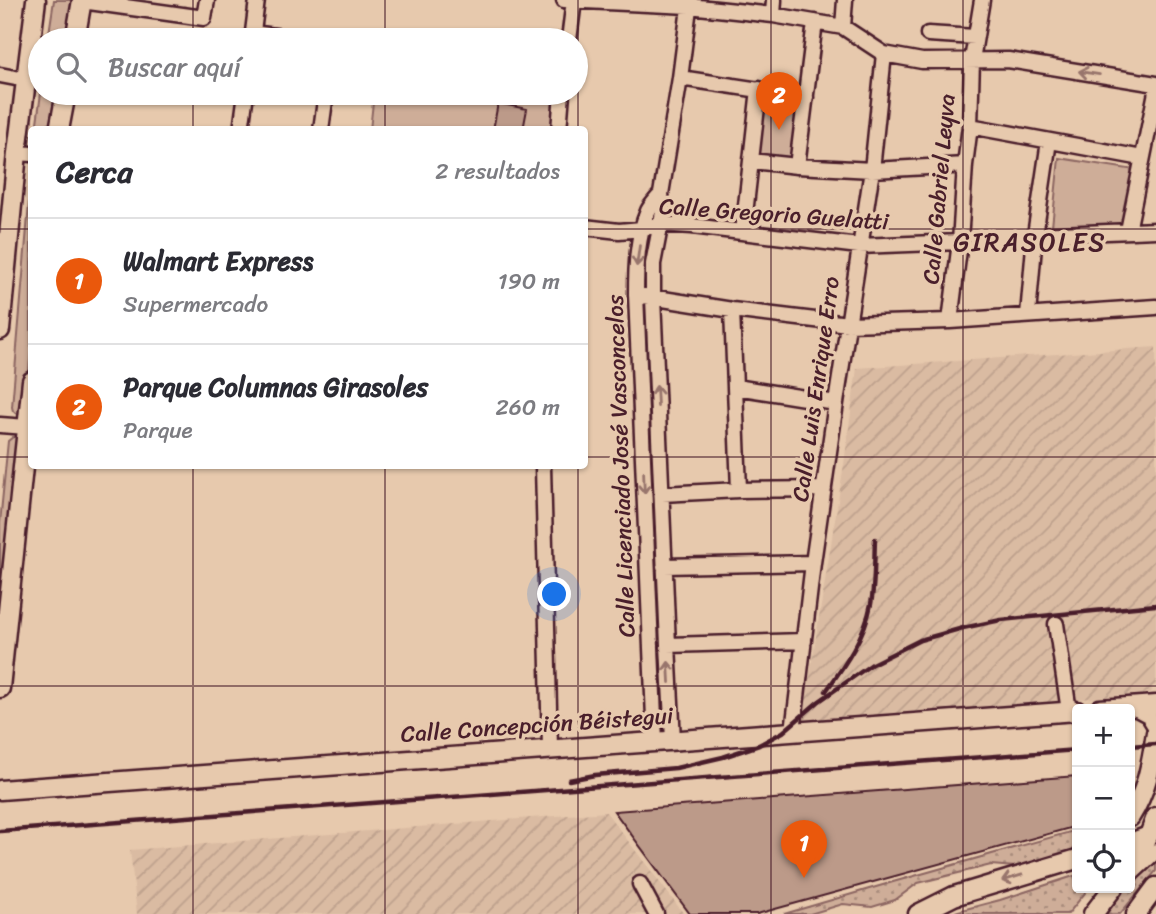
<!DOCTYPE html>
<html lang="es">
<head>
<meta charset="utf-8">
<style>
	body { margin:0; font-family:Sriracha,sans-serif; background:#f7f7f7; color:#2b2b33 }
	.controls { position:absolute; right:21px; bottom:21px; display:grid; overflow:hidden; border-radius:7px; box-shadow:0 2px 5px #0004 }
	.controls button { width:63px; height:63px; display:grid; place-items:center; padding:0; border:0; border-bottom:2px solid #e1e1e2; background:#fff; color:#2b2b33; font:35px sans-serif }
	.you { position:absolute; left:555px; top:595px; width:24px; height:24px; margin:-18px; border:5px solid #fff; border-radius:50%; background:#1a73e8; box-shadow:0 0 0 10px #1a73e833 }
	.badge { display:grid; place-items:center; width:46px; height:46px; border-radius:50%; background:#ea580c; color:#fff; font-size:23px; font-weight:700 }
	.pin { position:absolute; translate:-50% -58px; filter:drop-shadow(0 2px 4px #0008) }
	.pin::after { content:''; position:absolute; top:37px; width:24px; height:21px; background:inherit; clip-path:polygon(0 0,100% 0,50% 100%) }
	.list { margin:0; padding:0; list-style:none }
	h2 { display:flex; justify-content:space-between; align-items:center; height:91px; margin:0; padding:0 28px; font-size:30px }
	h2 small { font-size:23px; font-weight:400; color:#7c7c81 }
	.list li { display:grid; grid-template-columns:46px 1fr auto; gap:21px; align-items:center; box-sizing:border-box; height:126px; padding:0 28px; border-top:2px solid #e1e1e2 }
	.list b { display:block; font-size:26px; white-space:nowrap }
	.list p { margin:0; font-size:23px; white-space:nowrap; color:#7c7c81 }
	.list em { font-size:23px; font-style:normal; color:#7c7c81 }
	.icon { flex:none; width:38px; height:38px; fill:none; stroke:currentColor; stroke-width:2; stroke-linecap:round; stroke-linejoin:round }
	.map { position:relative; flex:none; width:1156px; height:914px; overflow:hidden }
	.search { position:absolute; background:#fff; box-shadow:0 2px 5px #0004; left:28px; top:28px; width:560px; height:77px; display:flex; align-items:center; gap:18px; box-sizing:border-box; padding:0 24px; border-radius:38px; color:#7c7c81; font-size:26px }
	.panel { position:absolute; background:#fff; box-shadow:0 2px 5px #0004; left:28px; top:126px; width:560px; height:343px; border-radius:7px }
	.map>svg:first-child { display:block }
	.industrial { fill:url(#industrial-furrows) }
	.grass { fill:url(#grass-dots); stroke:#8c6662; stroke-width:2 }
	.green { fill:#cead98; stroke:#8c6662; stroke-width:2 }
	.building { fill:#bc9a89; stroke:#4a1f2b; stroke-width:2 }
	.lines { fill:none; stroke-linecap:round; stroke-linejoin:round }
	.minor-casing { stroke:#4a1f2b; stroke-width:19 }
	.major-casing { stroke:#4a1f2b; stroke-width:23 }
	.minor { stroke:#e7c9ad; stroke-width:14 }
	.major { stroke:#e7c9ad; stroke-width:18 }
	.rail { stroke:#4a1f2b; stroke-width:4.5 }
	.oneway { stroke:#98746c }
	.grid { fill:none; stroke:#4a1f2b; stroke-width:2; stroke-opacity:0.55 }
	.labels { text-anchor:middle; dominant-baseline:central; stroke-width:7; stroke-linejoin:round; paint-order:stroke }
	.street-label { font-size:23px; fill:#4a1f2b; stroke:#e7c9ad }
	.quarter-label { font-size:26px; letter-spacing:2px; fill:#4a1f2b; stroke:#e7c9ad }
</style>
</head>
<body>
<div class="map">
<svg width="1156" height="914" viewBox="0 0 1156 914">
	<defs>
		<pattern id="industrial-furrows" width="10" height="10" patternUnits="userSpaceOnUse" patternTransform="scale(1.75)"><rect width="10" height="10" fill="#dabba2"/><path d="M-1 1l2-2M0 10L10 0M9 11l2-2" fill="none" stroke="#bda08c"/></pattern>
		<pattern id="grass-dots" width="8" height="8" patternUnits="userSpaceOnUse" patternTransform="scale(1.75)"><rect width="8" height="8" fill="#cead98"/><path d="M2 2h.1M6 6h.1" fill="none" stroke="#a98c7c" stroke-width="1.8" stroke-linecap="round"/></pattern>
	</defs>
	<rect width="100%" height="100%" fill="#e7c9ad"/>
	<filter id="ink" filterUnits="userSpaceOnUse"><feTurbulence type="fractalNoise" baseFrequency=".0143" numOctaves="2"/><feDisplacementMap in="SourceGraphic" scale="14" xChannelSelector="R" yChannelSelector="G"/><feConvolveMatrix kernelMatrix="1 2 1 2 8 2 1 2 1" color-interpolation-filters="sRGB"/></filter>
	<g filter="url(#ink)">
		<path class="industrial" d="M1156 347V685L1153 686 1151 693 802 723 844 464 857 368Z
			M606 812 684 914H137L130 850Z"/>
		<path class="grass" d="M1077 830V846L1070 852 1054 858 1036 863 1015 867 991 865 918 883 895 900 872 907 843 904 810 914H784L893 882Z
			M1156 860V871L1120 914H1098L1124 888H1130V883Z
			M1077 875V888H1089L1068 914H968L958 911 1000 900Z"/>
		<path class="green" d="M54 0H73L68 40H48Z
			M763 91 802 101 794 164 757 160Z
			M41 93H61L56 129 36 130Z
			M374 93H554L551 129 370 130Z
			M1059 158 1135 170 1125 224 1052 227Z
			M31 180V348L26 406 24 413 18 414 13 411 12 407Z
			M13 437H20L0 670V523L8 441Z"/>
		<path class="building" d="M498 103 527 109 523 130H493Z
			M1077 776V826L757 914H690L614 811Z"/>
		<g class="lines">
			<defs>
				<path id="minor" d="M564 0 689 6 773 15 843 27 884 54 922 61 1008 60 1156 84
					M82 1 204 18 207 0
					M773 15 774 0
					M843 27 845 0
					M253 33 304 40
					M928 34 975 37
					M252 40 257 0
					M569 40 574 0
					M0 75 26 80
					M680 78 806 97
					M970 126 1142 158
					M241 130 246 93
					M321 130 326 93
					M559 130 562 93
					M17 153 32 154
					M752 161 797 166 872 170 965 165
					M797 166 815 22
					M584 227 619 231 642 229 660 224 692 226 859 246 960 242
					M1128 231 1156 92
					M743 232 759 89
					M1035 235 1156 230
					M644 296 732 310 848 324 950 321 1156 307
					M732 310 739 490
					M1028 315 1035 235 1049 141
					M950 321 960 242 965 165 970 126 972 60 982 0
					M736 387 836 403
					M0 425 27 427
					M543 466 550 748
					M662 494 739 490 824 489
					M664 566 813 563
					M1056 624 1069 711
					M668 645 804 641
					M1133 707 1148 715 1156 728
					M793 731 813 563 836 403 872 170 884 54
					M673 740 668 645 653 298V264L663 212 661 194 680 78 690 0
					M655 742 636 294C636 267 637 236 648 211 651 205 657 199 661 194
					M1130 841 1151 833
					M1130 875 1156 851
					M640 884 656 914"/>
				<path id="major" d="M75 40 82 0
					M59 130 66 93
					M0 330 17 153 36 0
					M0 688 32 381
					M1100 709 1156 705
					M0 790 1077 711
					M1130 817C1147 791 1151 764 1156 733
					M1130 863 1150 833 1156 817
					M918 914 954 896 1077 859
					M1093 914 1113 888
					M1136 914 1156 887"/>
			</defs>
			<use href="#minor" class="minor-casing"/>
			<use href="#major" class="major-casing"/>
			<use href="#minor" class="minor"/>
			<use href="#major" class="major"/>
			<path class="rail" d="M826 691C845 665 865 636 871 604 875 583 874 560 875 539
				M1130 746 1156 744
				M569 780 595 775 676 768 723 757 759 745 783 732 818 702 872 664 920 640 963 628 1001 620 1156 605
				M0 831 1077 750"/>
		</g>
		<defs><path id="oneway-shaft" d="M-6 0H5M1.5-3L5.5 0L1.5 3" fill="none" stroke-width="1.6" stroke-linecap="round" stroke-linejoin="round" transform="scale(1.75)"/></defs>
		<g class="oneway">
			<use href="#oneway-shaft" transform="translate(1089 73) rotate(-171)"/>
			<use href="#oneway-shaft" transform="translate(638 256) rotate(98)"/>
			<use href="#oneway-shaft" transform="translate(657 396) rotate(-93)"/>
			<use href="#oneway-shaft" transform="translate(644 483) rotate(88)"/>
			<use href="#oneway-shaft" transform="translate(669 672) rotate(-93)"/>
			<use href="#oneway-shaft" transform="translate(1012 878) rotate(163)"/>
		</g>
	</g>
	<path class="grid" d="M193 0V40M385 0V40M578 0V130M771 0V914M963 0V914M193 93V130M385 93V130M0 229H32M584 229H1156M0 457H32M584 457H1156M193 466V914M385 466V914M578 466V914M0 686H1156"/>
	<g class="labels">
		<g class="street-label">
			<text transform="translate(939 189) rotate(-85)">Calle Gabriel Leyva</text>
			<text transform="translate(774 214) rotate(4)">Calle Gregorio Guelatti</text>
			<text transform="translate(816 389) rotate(-82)">Calle Luis Enrique Erro</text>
			<text transform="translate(621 466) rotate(-92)">Calle Licenciado José Vasconcelos</text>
			<text transform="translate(537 725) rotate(-4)">Calle Concepción Béistegui</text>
		</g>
		<g class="quarter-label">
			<text x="1030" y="242">GIRASOLES</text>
		</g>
	</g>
</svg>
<div class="controls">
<button>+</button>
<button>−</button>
<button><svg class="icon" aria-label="locate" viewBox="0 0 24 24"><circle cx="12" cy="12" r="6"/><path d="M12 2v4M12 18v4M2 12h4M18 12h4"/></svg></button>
</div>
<div class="you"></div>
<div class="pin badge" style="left:804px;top:878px">1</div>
<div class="pin badge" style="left:779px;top:130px">2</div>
<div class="search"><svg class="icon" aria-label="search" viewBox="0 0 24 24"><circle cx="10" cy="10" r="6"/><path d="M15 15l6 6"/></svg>Buscar aquí</div>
<section class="panel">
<h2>Cerca<small>2 resultados</small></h2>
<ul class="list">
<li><span class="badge">1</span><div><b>Walmart Express</b><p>Supermercado</p></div><em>190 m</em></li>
<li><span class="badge">2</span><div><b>Parque Columnas Girasoles</b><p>Parque</p></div><em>260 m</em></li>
</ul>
</section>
</div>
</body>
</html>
